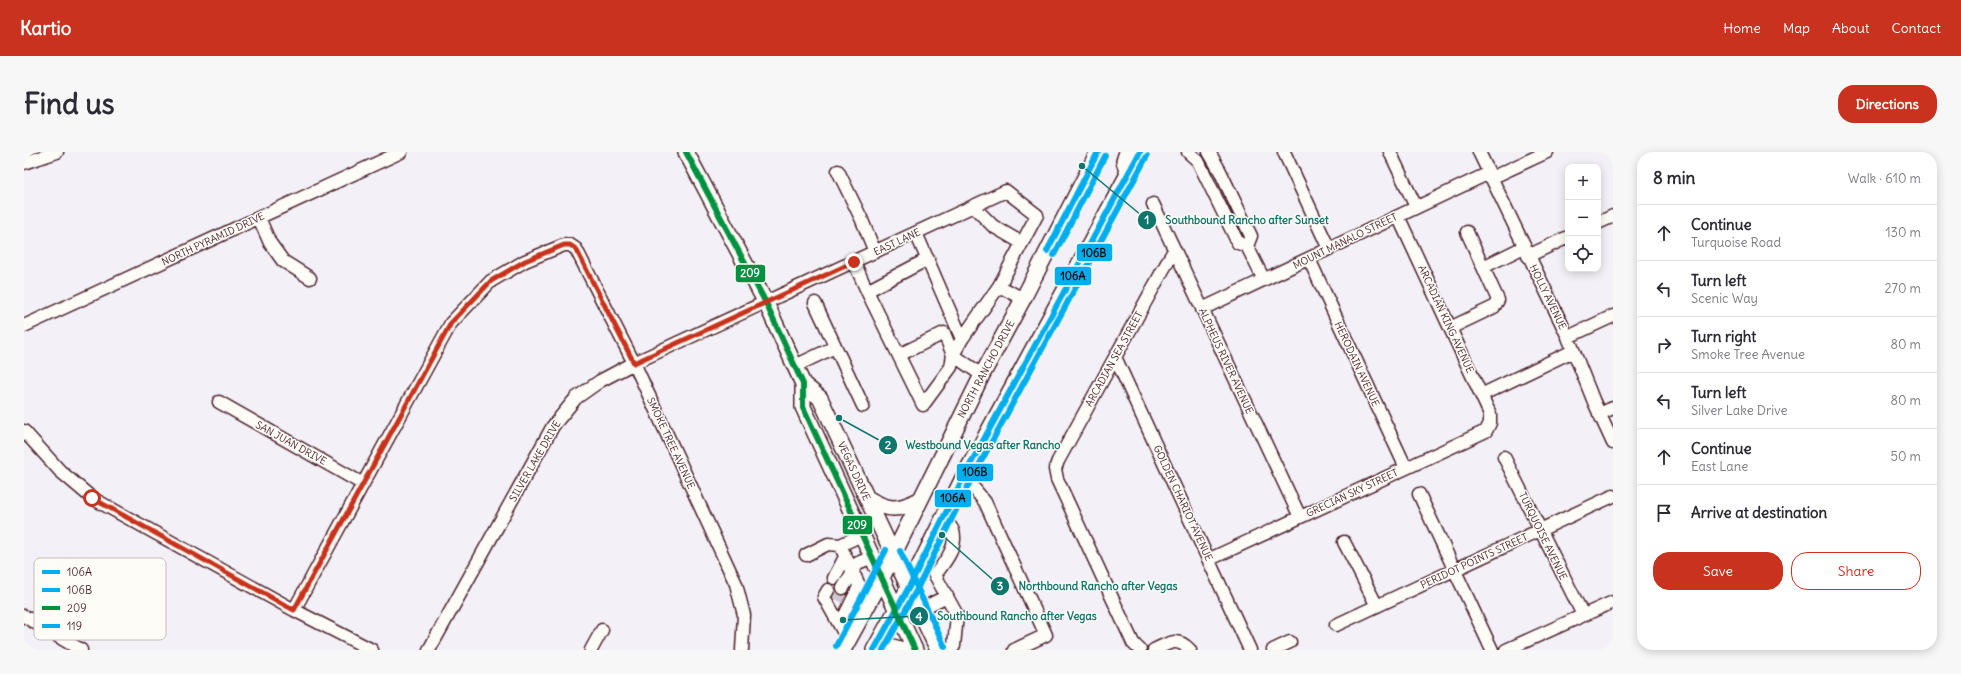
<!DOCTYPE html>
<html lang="en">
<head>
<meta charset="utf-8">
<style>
	body { margin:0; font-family:Delius,sans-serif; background:#f7f7f7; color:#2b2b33 }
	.controls { position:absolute; right:12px; top:12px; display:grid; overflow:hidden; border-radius:8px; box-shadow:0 2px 10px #0003 }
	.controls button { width:36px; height:36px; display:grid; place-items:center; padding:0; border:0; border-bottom:1px solid #e1e1e2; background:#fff; color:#2b2b33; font:20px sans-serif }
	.stop { position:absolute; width:12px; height:12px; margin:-9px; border:3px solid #c8321e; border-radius:50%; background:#fff }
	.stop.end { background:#c8321e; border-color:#fff; box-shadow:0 1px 4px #0008 }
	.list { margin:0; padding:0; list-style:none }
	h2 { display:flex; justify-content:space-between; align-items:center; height:52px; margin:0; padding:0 16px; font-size:17px }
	h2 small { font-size:13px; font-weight:400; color:#7c7c81 }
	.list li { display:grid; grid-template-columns:26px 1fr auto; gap:12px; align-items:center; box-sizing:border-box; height:56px; padding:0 16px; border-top:1px solid #e1e1e2 }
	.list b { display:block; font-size:15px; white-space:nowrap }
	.list p { margin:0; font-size:13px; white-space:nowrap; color:#7c7c81 }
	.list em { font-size:13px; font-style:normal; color:#7c7c81 }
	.actions { display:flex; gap:8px; padding:12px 16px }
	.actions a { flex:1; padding:9px 0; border:1px solid #c8321e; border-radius:16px; text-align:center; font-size:14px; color:#c8321e }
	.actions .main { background:#c8321e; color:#fff }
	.icon { flex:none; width:22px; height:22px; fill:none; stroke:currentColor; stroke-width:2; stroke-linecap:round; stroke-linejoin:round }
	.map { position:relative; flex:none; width:1589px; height:498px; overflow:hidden; border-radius:16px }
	header { display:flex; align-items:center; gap:24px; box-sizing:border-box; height:56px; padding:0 20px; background:#c8321e; color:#fff }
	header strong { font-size:19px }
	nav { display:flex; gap:22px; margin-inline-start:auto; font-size:14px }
	.intro { display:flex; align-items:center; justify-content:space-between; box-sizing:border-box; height:96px; padding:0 24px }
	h1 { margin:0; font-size:28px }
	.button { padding:10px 18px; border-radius:16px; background:#c8321e; color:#fff; font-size:14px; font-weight:700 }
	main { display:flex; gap:24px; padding:0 24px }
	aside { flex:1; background:#fff; border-radius:16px; box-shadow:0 2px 10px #0003 }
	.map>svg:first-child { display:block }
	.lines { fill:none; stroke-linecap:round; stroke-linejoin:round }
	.minor-tunnel { stroke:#d1c7ce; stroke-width:12; stroke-dasharray:12 6; stroke-linecap:butt }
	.minor-casing { stroke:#4a1f2b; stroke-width:15 }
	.major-casing { stroke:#4a1f2b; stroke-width:18 }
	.minor { stroke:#fdfcf7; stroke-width:12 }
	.major { stroke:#fdfcf7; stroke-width:15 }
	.bus-1-casing { stroke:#fdfcf7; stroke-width:9 }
	.bus-2-casing { stroke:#fdfcf7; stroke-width:9 }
	.bus-3-casing { stroke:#fdfcf7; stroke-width:9 }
	.bus-4-casing { stroke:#fdfcf7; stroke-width:9 }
	.bus-1 { stroke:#00adef; stroke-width:6 }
	.bus-2 { stroke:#00adef; stroke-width:6 }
	.bus-3 { stroke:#009140; stroke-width:6 }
	.bus-4 { stroke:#00adef; stroke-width:6 }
	.route { stroke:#c8321e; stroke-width:5 }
	.labels { text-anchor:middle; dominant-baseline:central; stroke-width:3; stroke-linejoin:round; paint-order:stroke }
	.street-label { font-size:10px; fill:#4a1f2b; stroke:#fdfcf7 }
	.key { fill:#fdfcf7; stroke:#c7baba; stroke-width:1 }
	.key-label { font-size:11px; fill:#4a1f2b }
	.leader { fill:none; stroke:#0f766e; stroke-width:1.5 }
	.callout-dot { fill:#0f766e; stroke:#fdfcf7; stroke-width:1.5 }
	.mark-label { font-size:12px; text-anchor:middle; font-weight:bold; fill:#fff }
	.callout-label { font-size:11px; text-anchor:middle; font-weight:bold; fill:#0f766e; stroke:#fdfcf7; stroke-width:3; stroke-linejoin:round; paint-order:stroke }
	.line-badge { stroke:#fdfcf7; stroke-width:1.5 }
	.badge-label { font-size:11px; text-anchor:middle; font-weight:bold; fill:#fff }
	.pale-badge-label { font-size:11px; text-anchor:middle; font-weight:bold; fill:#111 }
</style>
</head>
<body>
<header>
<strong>Kartio</strong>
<nav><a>Home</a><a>Map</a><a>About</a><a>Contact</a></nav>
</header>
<div class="intro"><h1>Find us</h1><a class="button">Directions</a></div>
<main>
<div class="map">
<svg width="1589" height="498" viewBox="0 0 1589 498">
	<rect width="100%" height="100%" fill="#f3f1f7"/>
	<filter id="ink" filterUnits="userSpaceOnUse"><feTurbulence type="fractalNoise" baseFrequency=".025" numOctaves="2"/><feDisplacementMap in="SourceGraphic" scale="8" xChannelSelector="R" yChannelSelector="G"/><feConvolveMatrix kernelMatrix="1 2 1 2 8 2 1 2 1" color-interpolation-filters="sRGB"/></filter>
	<g filter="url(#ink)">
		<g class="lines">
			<path class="minor-tunnel" d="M813 448 819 436"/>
			<defs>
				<path id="minor" d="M1164 0 1174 9 1214 91 1223 94
					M1185 0 1196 19 1227 84 1223 94 1240 128
					M1260 0 1305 97
					M1366 0 1392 55
					M1455 0 1544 185 1570 250 1589 291
					M0 11 33 0
					M814 19 837 66 851 100
					M1467 26 1523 0
					M1129 52 1276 365
					M949 54 969 74 998 91
					M235 66 246 91 259 109 286 126
					M1574 71 1589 64
					M892 81 938 187 975 134 999 147
					M1504 104 1544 85
					M1285 107 1382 316
					M830 110 843 139 904 107
					M1459 115 1500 95
					M843 139 899 253 927 215 929 203 938 187
					M791 151 839 254
					M1178 157 1465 21
					M0 174 377 0
					M1426 176 1470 155 1474 148 1443 80
					M1544 185 1589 164
					M875 203 920 181 929 203 958 223
					M1091 205 1226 498
					M771 214 811 195
					M1457 243 1549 199
					M195 250 339 332
					M1575 262 1589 256
					M0 279 36 319 68 346 270 458 348 498
					M1480 305 1559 463
					M940 324 961 350 1022 483 990 498
					M1395 342 1468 498
					M920 365C922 369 927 374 929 379 934 395 920 411 911 423L933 463 930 494 927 498
					M838 383 816 393 844 452
					M1320 390 1353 454
					M782 403 804 392 816 393
					M1186 407 1462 279 1466 271V262L1374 64
					M810 426 821 405
					M819 436 834 411 848 405
					M804 438 800 445 824 488
					M270 458 427 171 467 129 501 109 540 93H546L552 97 610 211 712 432 720 463 718 498
					M895 458 923 444
					M0 464 57 498
					M816 473 835 435
					M1312 473 1589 344
					M405 498 529 274 552 246 576 229 610 211 982 39 1013 63 975 134
					M567 498 578 478
					M1116 498 1109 491 1033 327 1031 317 1034 309 1150 98
					M1130 498C1145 491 1153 484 1166 498
					M1249 498 1266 490
					M1482 498 1589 450"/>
				<path id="major" d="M662 0 742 151 779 232V255L891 498
					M1103 0 1100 9 1104 22
					M779 232 796 246 914 498
					M843 346C864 359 874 359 895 348
					M819 498 851 440 958 223 999 147 1074 0
					M850 498 885 435 940 324 1116 0
					M862 498 869 495 879 498"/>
			</defs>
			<use href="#minor" class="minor-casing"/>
			<use href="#major" class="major-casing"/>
			<use href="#minor" class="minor"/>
			<use href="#major" class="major"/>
			<defs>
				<path id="bus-1" d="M1023 99 1074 0
					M850 498 885 435 940 324 1116 0"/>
				<path id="bus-2" d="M1030 103 1081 4
					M859 498 892 439 947 328 1123 4"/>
				<path id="bus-3" d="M662 0 742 151 779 232V255L891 498"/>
				<path id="bus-4" d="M876 399 921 495
					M812 494 862 398"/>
			</defs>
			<use href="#bus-1" class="bus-1-casing"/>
			<use href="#bus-2" class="bus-2-casing"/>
			<use href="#bus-3" class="bus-3-casing"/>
			<use href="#bus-4" class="bus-4-casing"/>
			<use href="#bus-1" class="bus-1"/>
			<use href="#bus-2" class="bus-2"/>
			<use href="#bus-3" class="bus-3"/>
			<use href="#bus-4" class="bus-4"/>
		</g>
	</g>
	<g class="lines" filter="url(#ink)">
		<path class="route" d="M68 346 270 458 427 171 467 129 501 109 540 93H546L552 97 610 211 830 110"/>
	</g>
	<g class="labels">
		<g class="street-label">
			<text transform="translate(189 87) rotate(-25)">NORTH PYRAMID DRIVE</text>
			<text transform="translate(1321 89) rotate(-26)">MOUNT MANALO STREET</text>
			<text transform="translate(873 90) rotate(-25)">EAST LANE</text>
			<text transform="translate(1524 145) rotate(64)">HOLLY AVENUE</text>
			<text transform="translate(1422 167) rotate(65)">ARCADIAN KING AVENUE</text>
			<text transform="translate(1090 207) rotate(-61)">ARCADIAN SEA STREET</text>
			<text transform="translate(1202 209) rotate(65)">ALPHEUS RIVER AVENUE</text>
			<text transform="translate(1333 212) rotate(65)">HERODAIN AVENUE</text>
			<text transform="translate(962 217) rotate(-62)">NORTH RANCHO DRIVE</text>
			<text transform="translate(267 291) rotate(29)">SAN JUAN DRIVE</text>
			<text transform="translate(647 291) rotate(65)">SMOKE TREE AVENUE</text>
			<text transform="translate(511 309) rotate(-60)">SILVER LAKE DRIVE</text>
			<text transform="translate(830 319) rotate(65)">VEGAS DRIVE</text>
			<text transform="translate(1328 341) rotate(-25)">GRECIAN SKY STREET</text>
			<text transform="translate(1159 351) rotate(65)">GOLDEN CHARIOT AVENUE</text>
			<text transform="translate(1519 384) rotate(64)">TURQUOISE AVENUE</text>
			<text transform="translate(1450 409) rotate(-25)">PERIDOT POINTS STREET</text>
		</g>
	</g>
	<rect x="10" y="406" width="132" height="82" rx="6" class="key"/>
	<rect x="18" y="418" width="18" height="4" fill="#00adef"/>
	<rect x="18" y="436" width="18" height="4" fill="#00adef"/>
	<rect x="18" y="454" width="18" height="4" fill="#009140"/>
	<rect x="18" y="472" width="18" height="4" fill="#00adef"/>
	<g class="key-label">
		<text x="43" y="424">106A</text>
		<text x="43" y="442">106B</text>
		<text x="43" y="460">209</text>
		<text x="43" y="478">119</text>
	</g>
	<path class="leader" d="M1058 14L1123 68M815 266L864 293M918 383L976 434M819 468L895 464"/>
	<g class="callout-dot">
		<circle cx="1058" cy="14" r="4"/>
		<circle cx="815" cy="266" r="4"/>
		<circle cx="918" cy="383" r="4"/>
		<circle cx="819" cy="468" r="4"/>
		<circle cx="1123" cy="68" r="10"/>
		<circle cx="864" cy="293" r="10"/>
		<circle cx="976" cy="434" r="10"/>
		<circle cx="895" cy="464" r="10"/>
	</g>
	<g class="mark-label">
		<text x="1123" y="72">1</text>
		<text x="864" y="297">2</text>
		<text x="976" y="438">3</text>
		<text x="895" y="469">4</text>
	</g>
	<g class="callout-label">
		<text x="1223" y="72">Southbound Rancho after Sunset</text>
		<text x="959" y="297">Westbound Vegas after Rancho</text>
		<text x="1074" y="438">Northbound Rancho after Vegas</text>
		<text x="993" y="468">Southbound Rancho after Vegas</text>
	</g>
	<g class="line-badge">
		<rect x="1052" y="91" width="37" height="19" rx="4" fill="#00adef"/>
		<rect x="711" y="112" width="31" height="19" rx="4" fill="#009140"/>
		<rect x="1030" y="114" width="38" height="20" rx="4" fill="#00adef"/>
		<rect x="932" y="311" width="38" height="19" rx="4" fill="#00adef"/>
		<rect x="910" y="337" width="38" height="19" rx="4" fill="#00adef"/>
		<rect x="818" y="363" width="31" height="20" rx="4" fill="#009140"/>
	</g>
	<g class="badge-label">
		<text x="726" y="125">209</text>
		<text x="833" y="377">209</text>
	</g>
	<g class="pale-badge-label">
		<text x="1070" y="105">106B</text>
		<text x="1049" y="128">106A</text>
		<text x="951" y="324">106B</text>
		<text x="929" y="350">106A</text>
	</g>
</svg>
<div class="controls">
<button>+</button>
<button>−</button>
<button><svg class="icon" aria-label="locate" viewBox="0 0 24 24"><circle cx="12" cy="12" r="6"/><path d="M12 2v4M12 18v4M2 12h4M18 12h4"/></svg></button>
</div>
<div class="stop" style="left:68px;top:346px"></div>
<div class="stop end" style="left:830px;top:110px"></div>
</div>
<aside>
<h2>8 min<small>Walk · 610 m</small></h2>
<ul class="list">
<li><svg class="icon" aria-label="ahead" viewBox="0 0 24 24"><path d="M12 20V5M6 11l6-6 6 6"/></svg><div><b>Continue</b><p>Turquoise Road</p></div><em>130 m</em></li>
<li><svg class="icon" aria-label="left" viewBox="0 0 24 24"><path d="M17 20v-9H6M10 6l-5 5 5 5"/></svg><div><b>Turn left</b><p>Scenic Way</p></div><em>270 m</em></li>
<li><svg class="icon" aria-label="right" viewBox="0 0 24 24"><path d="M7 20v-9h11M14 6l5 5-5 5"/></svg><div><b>Turn right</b><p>Smoke Tree Avenue</p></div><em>80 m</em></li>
<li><svg class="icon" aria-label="left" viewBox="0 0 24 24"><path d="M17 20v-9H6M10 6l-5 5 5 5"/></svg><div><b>Turn left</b><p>Silver Lake Drive</p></div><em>80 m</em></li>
<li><svg class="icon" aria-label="ahead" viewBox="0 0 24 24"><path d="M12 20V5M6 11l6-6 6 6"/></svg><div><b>Continue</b><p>East Lane</p></div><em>50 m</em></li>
<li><svg class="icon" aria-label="arrive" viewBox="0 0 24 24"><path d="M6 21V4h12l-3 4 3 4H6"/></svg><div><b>Arrive at destination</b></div></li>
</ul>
<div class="actions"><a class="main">Save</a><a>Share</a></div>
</aside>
</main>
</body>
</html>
